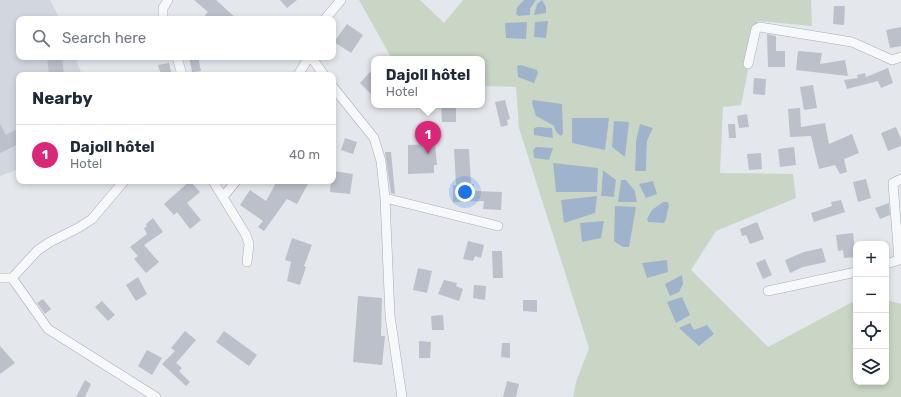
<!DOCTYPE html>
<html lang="en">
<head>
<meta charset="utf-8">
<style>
	body { margin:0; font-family:Rubik,sans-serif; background:#f6f6f7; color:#1f2937 }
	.controls { position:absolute; right:12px; bottom:12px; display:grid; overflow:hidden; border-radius:8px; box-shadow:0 2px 6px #0003 }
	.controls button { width:36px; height:36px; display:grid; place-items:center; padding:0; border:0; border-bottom:1px solid #e0e1e3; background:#fff; color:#1f2937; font:20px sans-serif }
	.you { position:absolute; left:465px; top:192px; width:14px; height:14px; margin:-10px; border:3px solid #fff; border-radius:50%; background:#1a73e8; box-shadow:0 0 0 6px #1a73e833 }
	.badge { display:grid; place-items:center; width:26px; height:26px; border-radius:50%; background:#db2777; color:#fff; font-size:13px; font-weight:700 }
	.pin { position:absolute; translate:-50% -33px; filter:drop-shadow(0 1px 2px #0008) }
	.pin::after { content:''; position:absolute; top:21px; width:14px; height:12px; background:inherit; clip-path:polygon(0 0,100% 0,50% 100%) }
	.popup { position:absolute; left:371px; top:56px; width:114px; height:52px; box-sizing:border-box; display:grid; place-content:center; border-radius:8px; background:#fff; filter:drop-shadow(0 1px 3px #0005); font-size:13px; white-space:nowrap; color:#747a83 }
	.popup b { font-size:15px; color:#1f2937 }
	.popup::after { content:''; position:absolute; left:50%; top:100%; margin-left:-8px; border:8px solid transparent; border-top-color:#fff }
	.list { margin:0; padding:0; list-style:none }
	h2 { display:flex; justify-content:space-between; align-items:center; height:52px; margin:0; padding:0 16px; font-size:17px }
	h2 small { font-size:13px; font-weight:400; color:#747a83 }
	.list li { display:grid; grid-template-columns:26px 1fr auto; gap:12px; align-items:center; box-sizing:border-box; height:60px; padding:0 16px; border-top:1px solid #e0e1e3 }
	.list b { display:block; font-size:15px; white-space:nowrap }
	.list p { margin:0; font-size:13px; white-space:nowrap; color:#747a83 }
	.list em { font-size:13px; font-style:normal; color:#747a83 }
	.icon { flex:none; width:22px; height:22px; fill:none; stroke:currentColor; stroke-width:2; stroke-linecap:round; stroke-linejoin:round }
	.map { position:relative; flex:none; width:901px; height:397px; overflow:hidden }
	.search { position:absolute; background:#fff; box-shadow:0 2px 6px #0003; left:16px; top:16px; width:320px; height:44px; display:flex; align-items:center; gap:10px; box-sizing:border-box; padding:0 14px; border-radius:8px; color:#747a83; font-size:15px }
	.panel { position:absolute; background:#fff; box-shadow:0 2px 6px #0003; left:16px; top:72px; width:320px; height:112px; border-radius:8px }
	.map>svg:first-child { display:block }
	.built { fill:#d2d6de }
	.green { fill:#c9d6c5; fill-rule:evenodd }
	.water { fill:#9fb4cc }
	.building { fill:#bbc0ca }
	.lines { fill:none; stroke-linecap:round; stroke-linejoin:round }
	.minor-casing { stroke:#a9aeb7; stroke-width:10 }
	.minor { stroke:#f7f8fa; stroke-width:9 }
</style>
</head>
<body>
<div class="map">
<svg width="901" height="397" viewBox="0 0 901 397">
	<rect width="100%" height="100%" fill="#e4e7ec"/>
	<path class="built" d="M0 0H50L60 19H19V57H75L82 75H19V169L0 176Z"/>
	<path class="green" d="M359 0H420L444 23 463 0H524L517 7 530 9 536 0H811L812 26 758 21 741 105 723 107 720 173 793 174 796 198 716 231 691 270 768 347 856 300V382H886V300L901 304V397H573L576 382 589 348 519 128 516 87 482 86V59H392ZM536 116 561 124 563 134 556 132 554 126ZM653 128 647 141 646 171H635L636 141ZM603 170 616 180 614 197 601 196ZM621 180H626L635 191 637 202H619Z"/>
	<path class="water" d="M524 0H536L530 9V15L519 16 516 14 517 7Z
		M542 0 546 7V13L534 15 537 4Z
		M548 21 546 38 534 37 535 22Z
		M527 22 526 39 506 38 505 23Z
		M521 65 537 70 538 73 534 83 518 77 517 66Z
		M533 100 562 104 563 134 561 136 556 132 554 126 536 116 532 103Z
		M572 118H609L605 150 572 143Z
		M614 121 629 122 625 157 612 147Z
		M640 124 653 128 647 141 646 171H635L636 141Z
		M538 127 552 128 553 138 534 135V128Z
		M536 147 553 148 549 160 534 158 533 150Z
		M553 163 598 168 597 192H556Z
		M603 170 616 180 614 197 601 196Z
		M621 180H626L635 191 637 202H618Z
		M653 181 657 194 646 198 639 184Z
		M597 196 595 213 564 223 561 200Z
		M663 202H668L669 207C666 212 668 218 664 223L648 222 647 219 652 210Z
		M615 206 636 207 629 247H623L614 241Z
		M604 221 601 238 582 242 580 223Z
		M667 260 668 272 647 278 642 263Z
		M682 275 683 284 679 292 670 296 665 284Z
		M682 297 690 315 676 323 667 302Z
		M690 323 694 330 707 325 714 334 699 346 679 328Z"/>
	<path class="building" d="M194 0H216L237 19H209L205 15 208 12Z
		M280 0H297L287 8Z
		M834 6H845L844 25 833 24Z
		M347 24 363 35 351 53 334 42Z
		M901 27V46L890 48 886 30Z
		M767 34 776 36V51H785V67H768Z
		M798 51 822 53 820 64 845 60 848 76 796 70Z
		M47 57H62L64 75H49Z
		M189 57H198L201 71 192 72Z
		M169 63 172 75H161L158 65Z
		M888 68 893 83 881 88 878 81 847 89 844 80 858 78 857 75 865 73 866 77Z
		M370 72 374 76V97L360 83Z
		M754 78 766 79 765 95 753 94Z
		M813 85 817 108 804 110 800 87Z
		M505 100 510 119 507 120 508 125 501 127 495 102Z
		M441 105H456V122H442Z
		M800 108 801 127 825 123 829 144 852 134 859 153 844 159 847 172 840 174 835 165 819 169 811 136 790 137 788 109Z
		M747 114 749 127 739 128 737 116Z
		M0 124 6 135 19 128V144L0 153Z
		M728 124H735L736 138H729Z
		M896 127 901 139V146L888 151 881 133Z
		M345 138 357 142 353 154 341 150Z
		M435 144 437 165H434V173L408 174V145Z
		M794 147 796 165 780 167 778 149Z
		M454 149H469L471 184H474V191L502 192 501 210 483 209 484 201 453 202V185H456Z
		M385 152H391L395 194 391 193Z
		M761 153 762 169 749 170 747 154Z
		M333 171 353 174 350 194 330 192 331 181H333Z
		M866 179 871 198 858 202 853 182Z
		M190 181 200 192 187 203 201 220 190 229 177 212 174 215 164 204Z
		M277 181H303L308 184 297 204 287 199 264 231 258 227 263 221 240 205 250 190 266 201Z
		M841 200 845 212 814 222 811 213 832 206 831 202Z
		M889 203 890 215 880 219 875 208Z
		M153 218 163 232 144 245 159 262 146 273 134 259 138 256 130 247 147 234 144 228 147 226 146 224Z
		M757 222 764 239 750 244 746 235 742 236 740 229Z
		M853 233 856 257 844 258 843 250 838 251 836 235Z
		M292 238 312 245 304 266 306 267 300 285 287 281 291 262 285 260Z
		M468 241 484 245 481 258 475 256 473 261 463 259Z
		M822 248 826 262 803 267 790 273 785 260 804 252Z
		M492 251H502L503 278H493Z
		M765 259 772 275 763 279 756 263Z
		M418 268 432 271 427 293 413 290Z
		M138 277 147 294 136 301 126 285Z
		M444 280 457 283 456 286 463 289 459 301 438 294Z
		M474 285 486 286 485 300 473 298Z
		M358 296 382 298 381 336H385L382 365 353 362Z
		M43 299 51 309 45 314 37 303Z
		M523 300H537V312L523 311Z
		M102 301 115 315 108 321 95 307Z
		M443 315 444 330H432L431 316Z
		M185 331 196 340 176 363 182 368 179 371 190 382 186 386 162 364 175 351 171 348Z
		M224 331 257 355 249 366 216 342Z
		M419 341 431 342 430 358H419Z
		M502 343H510V358L501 357Z
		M0 346 15 363 0 374Z
		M147 350 162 358 152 375 138 366Z
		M85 380 91 384 85 397H76Z
		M507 381 519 384 516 397H503Z"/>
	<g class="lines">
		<defs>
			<path id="minor" d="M163 19V8L168 0
				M325 19 341 0
				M177 57 182 75
				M311 57 324 75
				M748 64 756 29 760 27 852 42 892 60 901 57
				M298 75 309 57
				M333 87 374 138 381 161 385 198 390 316 402 397
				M213 181 246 235 249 244 247 262
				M223 197 236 181
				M385 198 498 226
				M886 264 899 260 893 183 901 179
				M0 278H12L48 329 156 397
				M12 278 38 250 50 242 78 228 92 219 124 181
				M768 291 856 272"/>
		</defs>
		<use href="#minor" class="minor-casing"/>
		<use href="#minor" class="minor"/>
	</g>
</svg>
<div class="controls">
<button>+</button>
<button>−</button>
<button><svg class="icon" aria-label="locate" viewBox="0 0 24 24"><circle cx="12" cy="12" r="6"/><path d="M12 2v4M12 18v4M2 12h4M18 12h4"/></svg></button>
<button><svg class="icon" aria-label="layers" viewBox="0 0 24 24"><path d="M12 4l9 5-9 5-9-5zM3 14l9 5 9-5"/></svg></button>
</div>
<div class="you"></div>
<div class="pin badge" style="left:428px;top:154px">1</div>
<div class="popup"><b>Dajoll hôtel</b>Hotel</div>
<div class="search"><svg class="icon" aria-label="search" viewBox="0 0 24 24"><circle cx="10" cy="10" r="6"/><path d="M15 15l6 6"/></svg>Search here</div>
<section class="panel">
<h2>Nearby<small></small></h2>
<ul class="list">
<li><span class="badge">1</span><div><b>Dajoll hôtel</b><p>Hotel</p></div><em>40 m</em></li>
</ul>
</section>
</div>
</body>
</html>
